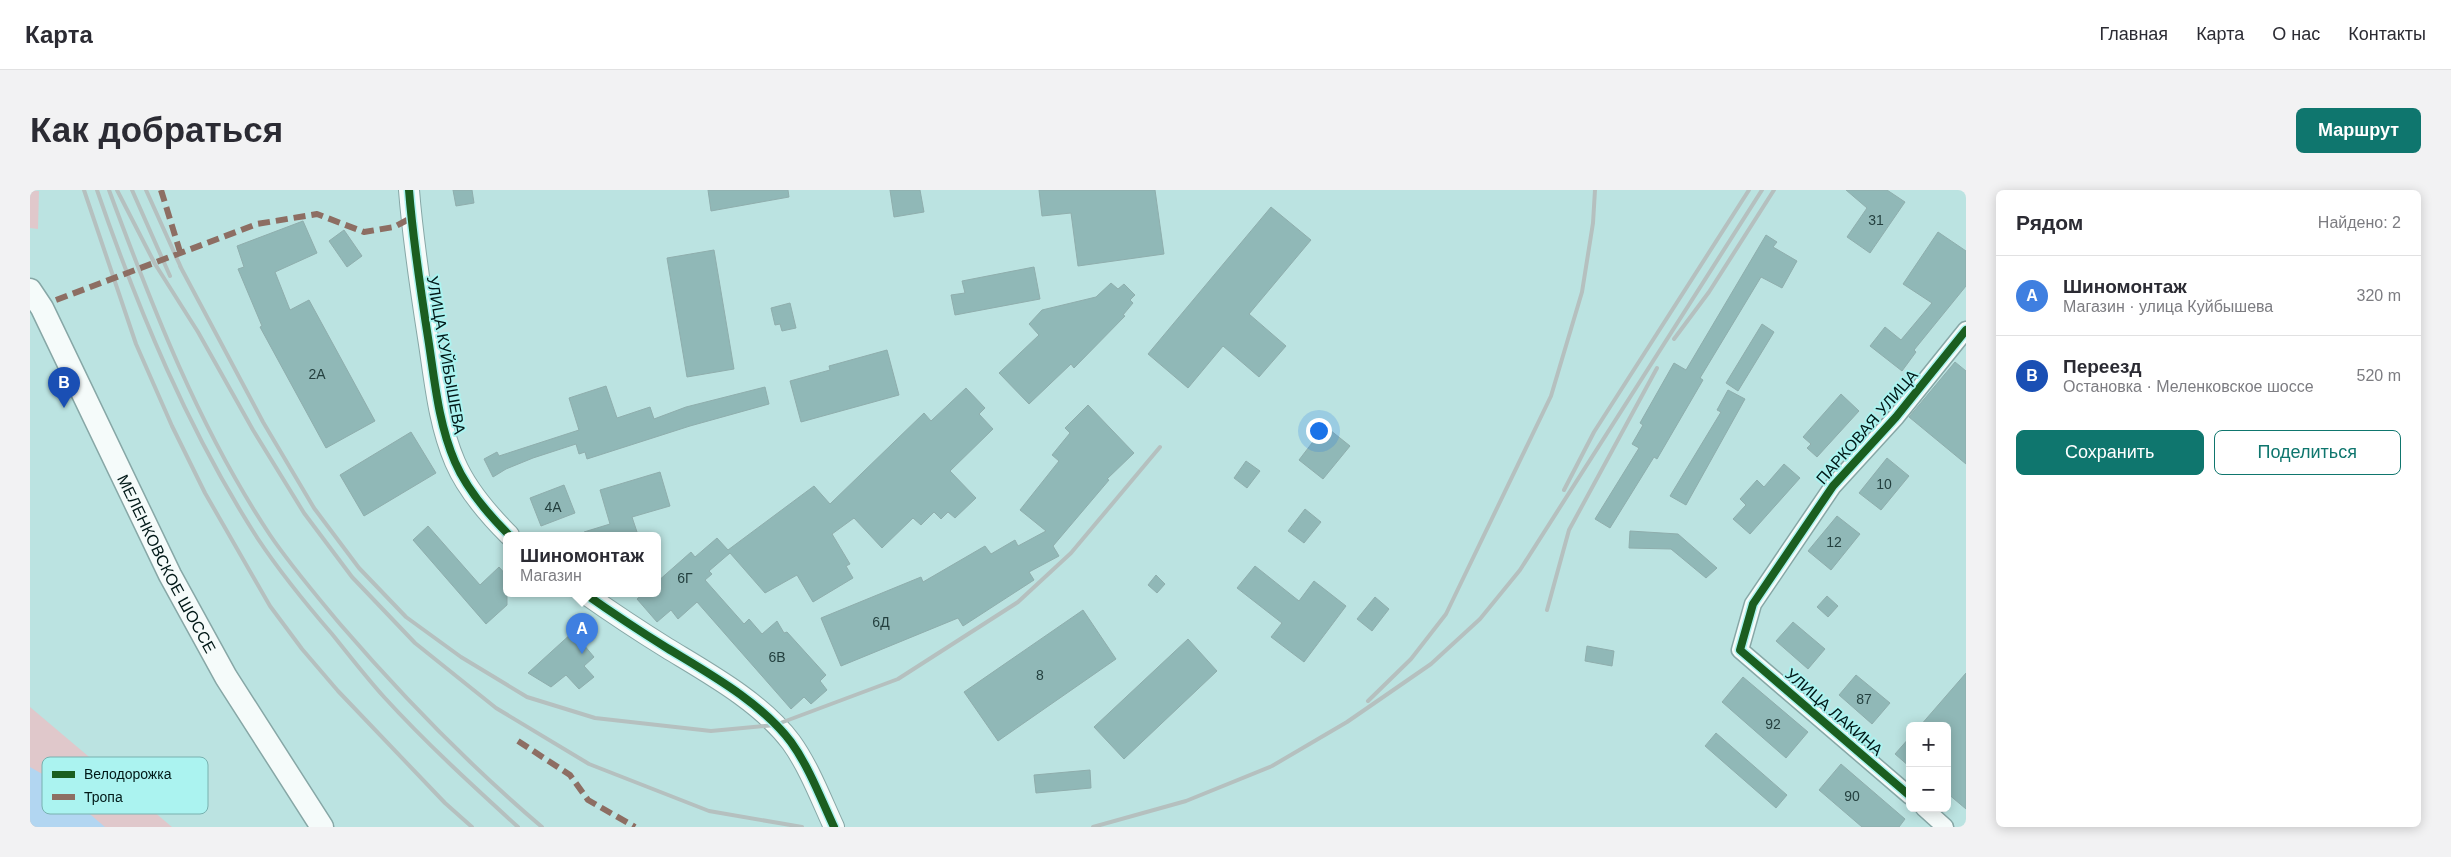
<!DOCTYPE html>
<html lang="ru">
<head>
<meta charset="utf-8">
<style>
	body { margin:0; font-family:Helvetica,sans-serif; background:#f2f2f3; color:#2b2b33 }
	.controls { position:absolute; right:15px; bottom:15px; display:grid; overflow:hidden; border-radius:8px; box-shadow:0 2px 12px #0003 }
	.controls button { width:45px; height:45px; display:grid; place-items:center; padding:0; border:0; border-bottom:1px solid #e1e1e2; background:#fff; color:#2b2b33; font:25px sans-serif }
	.you { position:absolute; left:1288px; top:240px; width:18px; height:18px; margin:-12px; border:4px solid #fff; border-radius:50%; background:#1a73e8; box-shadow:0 0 0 8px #1a73e833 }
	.badge { display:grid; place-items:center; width:32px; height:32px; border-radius:50%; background:#0f766e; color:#fff; font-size:16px; font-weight:700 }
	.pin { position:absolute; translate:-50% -41px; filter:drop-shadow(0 1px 2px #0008) }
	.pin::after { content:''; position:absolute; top:26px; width:18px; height:15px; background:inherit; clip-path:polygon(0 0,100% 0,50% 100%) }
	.popup { position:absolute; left:473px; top:342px; width:158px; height:65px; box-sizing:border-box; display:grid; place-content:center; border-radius:8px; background:#fff; filter:drop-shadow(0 1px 4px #0005); font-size:16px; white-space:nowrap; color:#7c7c81 }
	.popup b { font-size:19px; color:#2b2b33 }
	.popup::after { content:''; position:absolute; left:50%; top:100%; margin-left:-10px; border:10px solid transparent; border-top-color:#fff }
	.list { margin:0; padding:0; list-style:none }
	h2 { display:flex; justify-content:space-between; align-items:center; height:65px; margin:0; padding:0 20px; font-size:21px }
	h2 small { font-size:16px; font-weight:400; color:#7c7c81 }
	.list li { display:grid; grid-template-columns:32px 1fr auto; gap:15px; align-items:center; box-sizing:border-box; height:80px; padding:0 20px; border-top:1px solid #e1e1e2 }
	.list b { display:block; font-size:19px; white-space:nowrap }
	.list p { margin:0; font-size:16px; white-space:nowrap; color:#7c7c81 }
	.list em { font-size:16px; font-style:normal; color:#7c7c81 }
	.actions { display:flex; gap:10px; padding:15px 20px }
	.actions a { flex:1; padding:11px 0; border:1px solid #0f766e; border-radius:8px; text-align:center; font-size:18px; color:#0f766e }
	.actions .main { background:#0f766e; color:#fff }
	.map { position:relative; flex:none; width:1936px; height:637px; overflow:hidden; border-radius:8px }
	header { display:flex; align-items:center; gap:30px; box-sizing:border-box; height:70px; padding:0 25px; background:#fff; border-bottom:1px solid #e1e1e2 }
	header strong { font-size:24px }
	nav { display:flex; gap:28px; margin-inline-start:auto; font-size:18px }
	.intro { display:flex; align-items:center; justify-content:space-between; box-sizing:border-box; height:120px; padding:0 30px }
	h1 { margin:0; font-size:35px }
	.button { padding:12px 22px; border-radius:8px; background:#0f766e; color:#fff; font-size:18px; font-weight:700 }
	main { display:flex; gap:30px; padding:0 30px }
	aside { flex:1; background:#fff; border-radius:8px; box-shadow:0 2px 12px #0003 }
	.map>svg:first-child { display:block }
	.green { fill:#e0c8cb }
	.water { fill:#b2d6f1 }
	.building { fill:#90b8b7; stroke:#8faead }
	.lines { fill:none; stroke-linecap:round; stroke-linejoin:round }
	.minor-casing { stroke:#87a7a6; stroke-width:19 }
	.tertiary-casing { stroke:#87a7a6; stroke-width:22 }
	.secondary-casing { stroke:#87a7a6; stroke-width:25 }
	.minor { stroke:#f5fbfa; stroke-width:16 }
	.tertiary { stroke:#f5fbfa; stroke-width:20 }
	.secondary { stroke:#f5fbfa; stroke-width:22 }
	.rail { stroke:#b5c0bf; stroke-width:4 }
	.quiet { stroke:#8d6e63; stroke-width:6; stroke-dasharray:12 6; stroke-linecap:butt }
	.cycleway-casing { stroke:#abf3f0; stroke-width:11 }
	.cycleway { stroke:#1b5e20; stroke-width:8 }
	.labels { text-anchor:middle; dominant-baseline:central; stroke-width:4; stroke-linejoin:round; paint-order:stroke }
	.number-label { font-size:14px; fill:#24403f }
	.street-label { font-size:16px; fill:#001817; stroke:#abf3f0 }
	.key { fill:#abf3f0; stroke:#78b1af; stroke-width:1 }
	.key-label { font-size:14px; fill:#001817 }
</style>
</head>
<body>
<header>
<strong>Карта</strong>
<nav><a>Главная</a><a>Карта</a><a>О нас</a><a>Контакты</a></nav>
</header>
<div class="intro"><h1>Как добраться</h1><a class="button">Маршрут</a></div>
<main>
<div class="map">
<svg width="1936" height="637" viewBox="0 0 1936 637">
	<rect width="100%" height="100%" fill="#bbe3e1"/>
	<path class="green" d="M0 0 9 1 8 39 0 38Z
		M0 517 142 637H0Z"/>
	<path class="water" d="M0 577 14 585 75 637H0Z"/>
	<path class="building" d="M423 0H442L444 13 426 16Z
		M678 0H758L759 7 681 21Z
		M860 0H890L894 22 864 27Z
		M1009 0H1125L1134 64 1048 76 1041 23 1012 26Z
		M1816 0H1857L1875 12 1840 63 1817 47 1837 18Z
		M1241 17 1281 50 1219 124 1256 156 1229 187 1193 156 1158 198 1118 164Z
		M273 31 287 63 245 82 260 120 279 110 345 231 296 258 230 137 232 136 208 79 214 77 207 56Z
		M314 40 332 66 317 77 299 51Z
		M1908 42 1936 61V96L1884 160 1886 162 1872 181 1840 156 1855 137 1871 150 1902 113 1873 94Z
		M1736 45 1747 52 1743 57 1767 71 1752 98 1731 87 1670 188 1673 190 1627 269 1624 267 1580 338 1565 329 1609 258 1602 254 1613 235 1610 233 1644 173 1656 180Z
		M684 60 704 179 657 187 637 68Z
		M1004 77 1010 109 925 125 921 105 935 103 932 91Z
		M1081 93 1088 99 1094 94 1105 105 1100 110 1103 113 1093 125 1095 126 1044 178 1041 174 999 214 969 183 1009 145 999 134 1012 120 1066 107Z
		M760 113 766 138 752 141 750 134 745 135 741 118Z
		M1732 134 1744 142 1708 201 1696 193Z
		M857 160 869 205 771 232 760 191 800 180 799 176Z
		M1925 172 1936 181V274L1879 227Z
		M576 196 587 228 620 217 624 229 656 217 735 197 739 214 660 236 557 269 555 262 549 264 546 254 503 268 476 279 463 287 454 269 467 262 469 266 549 240 539 208Z
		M936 198 955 218 949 224 963 239 920 281 946 308 925 328 918 322 911 329 904 322 891 335 883 328 852 358 824 328 802 344 820 374 816 376 823 388 783 412 767 385 735 403 700 363 679 381 682 384 675 390 714 434 719 429 732 444 747 431 754 443 757 442 796 485 790 491 797 500 781 514 774 507 761 519 667 412 648 429 641 420 627 432 607 409 614 403H627V392L661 362 665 367 687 348 698 360 784 296 800 314 894 223 901 231Z
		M1698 200 1715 209 1656 315 1640 306 1691 222 1687 220Z
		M1811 204 1829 221 1787 267 1777 258 1781 254 1773 247Z
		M1058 215 1104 263 1077 289 1079 290 1023 356 1029 366 999 382 1004 390 933 436 928 428 811 476 791 428 891 387 893 392 955 356 961 364 985 350 988 356 1016 341 990 320 1029 271 1022 265 1040 243 1035 238Z
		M1295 236 1320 256 1293 289 1269 270Z
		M381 242 406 283 334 326 310 285Z
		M1857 268 1879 286 1851 320 1829 303Z
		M1216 271 1230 281 1217 298 1204 288Z
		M1754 274 1770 288 1720 344 1703 329 1716 315 1710 309 1727 290 1734 297Z
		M630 282 640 316 602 327 608 345H555L554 342 580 334 570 300Z
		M534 295 545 323 511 336 500 308Z
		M1275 319 1291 332 1274 353 1258 341Z
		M1807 326 1830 344 1801 380 1778 361Z
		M398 336 450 395 469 377 477 386V415L456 434 383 350Z
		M1600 341 1648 344 1687 378 1676 388 1641 359 1599 358Z
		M1225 376 1269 411 1284 391 1316 416 1274 472 1241 447 1252 433 1207 398Z
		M1126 385 1135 394 1127 403 1118 395Z
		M1797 406 1808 416 1798 427 1787 417Z
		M1345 407 1359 419 1342 441 1327 429Z
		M1053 420 1086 469 968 551 934 502Z
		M1763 432 1795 459 1778 479 1746 451Z
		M543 442 564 467 554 476 564 487 549 499 536 485 521 497 498 483Z
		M1158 449 1187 481 1094 569 1064 537Z
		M1557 456 1584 461 1582 476 1555 471Z
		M1936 483V619L1917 603V536H1890Z
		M1826 485 1860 513 1842 534 1809 505Z
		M1713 487 1778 542 1756 568 1692 512Z
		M1686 543 1757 605 1746 618 1675 556Z
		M1880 547V577L1865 564Z
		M1811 574 1875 629 1869 637H1832L1789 600Z
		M1060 580 1061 598 1006 603 1004 585Z"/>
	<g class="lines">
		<defs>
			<path id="minor" d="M1880 606 1710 460 1723 414 1803 296 1866 227 1936 140
				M1894 618 1915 637"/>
			<path id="tertiary" d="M379 0C383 52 391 103 399 154 405 194 409 235 425 272 437 300 458 324 479 345
				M554 403C581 422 608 440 637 458 678 483 731 512 761 552 779 577 791 609 804 637"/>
			<g id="secondary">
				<path id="s1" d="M0 100 12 118 140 385 196 487 292 637"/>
			</g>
		</defs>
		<use href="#minor" class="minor-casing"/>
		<use href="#tertiary" class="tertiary-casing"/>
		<use href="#secondary" class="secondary-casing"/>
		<use href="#minor" class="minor"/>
		<use href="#tertiary" class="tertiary"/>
		<use href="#secondary" class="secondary"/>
		<path class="rail" d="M54 0 106 154 142 236 175 303 240 416 272 459 308 501 415 613 442 637
			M67 0C109 122 158 240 228 349 250 382 276 414 302 444 319 465 336 487 354 507 396 553 442 595 488 637
			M79 0C123 119 169 238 240 345 261 376 286 405 310 434 373 507 439 575 512 637
			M87 0 125 74 168 142 223 240 274 323 322 387 385 453 466 518 559 574 679 621 772 637
			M102 0 140 86
			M116 0 153 82
			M150 76 233 232 284 318 329 378 376 427 431 467 497 507 565 528 681 541 745 535 868 489 988 412 1041 363 1130 257
			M1644 149 1679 102 1744 0
			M1534 300 1564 242 1719 0
			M1517 420 1539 340 1627 178
			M1338 511 1381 469 1416 424 1521 206 1552 102 1563 33 1565 0
			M1063 637 1156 611 1242 576 1317 532 1401 474 1450 429 1490 380 1732 0"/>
		<path class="quiet" d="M131 0 151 65
			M26 110 227 34 287 24 334 42 364 37 381 28
			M488 551 540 585 558 610 605 637"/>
		<defs>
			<path id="cycleway" d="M379 0C383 52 391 103 399 154 405 194 409 235 425 272 437 300 458 324 479 345
				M554 403C581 422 608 440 637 458 678 483 731 512 761 552 779 577 791 609 804 637
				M1880 606 1710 460 1723 414 1803 296 1866 227 1936 140"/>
		</defs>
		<use href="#cycleway" class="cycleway-casing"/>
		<use href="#cycleway" class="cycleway"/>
	</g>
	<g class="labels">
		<g class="number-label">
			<text x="1846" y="30">31</text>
			<text x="287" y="184">2А</text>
			<text x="1854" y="294">10</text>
			<text x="523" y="317">4А</text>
			<text x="1804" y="352">12</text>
			<text x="655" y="388">6Г</text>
			<text x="851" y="432">6Д</text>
			<text x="747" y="467">6В</text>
			<text x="1010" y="485">8</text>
			<text x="1834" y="509">87</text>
			<text x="1743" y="534">92</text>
			<text x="1822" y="606">90</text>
		</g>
		<g class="street-label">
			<text transform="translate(416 165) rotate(80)">УЛИЦА КУЙБЫШЕВА</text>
			<text transform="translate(1837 237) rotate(-49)">ПАРКОВАЯ УЛИЦА</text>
			<text stroke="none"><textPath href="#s1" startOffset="306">МЕЛЕНКОВСКОЕ ШОССЕ</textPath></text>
			<text transform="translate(1804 522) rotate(41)">УЛИЦА ЛАКИНА</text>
		</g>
	</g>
	<rect x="12" y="567" width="166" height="57" rx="8" class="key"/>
	<rect x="22" y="581" width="23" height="7" fill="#1b5e20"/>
	<rect x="22" y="604" width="23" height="6" fill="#8d6e63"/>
	<g class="key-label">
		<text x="54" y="589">Велодорожка</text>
		<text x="54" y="612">Тропа</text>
	</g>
</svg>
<div class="controls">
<button>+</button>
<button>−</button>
</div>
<div class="you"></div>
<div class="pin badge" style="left:552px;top:464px;background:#3f7fe0">A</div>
<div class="popup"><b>Шиномонтаж</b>Магазин</div>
<div class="pin badge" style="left:34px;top:218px;background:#1a4fb4">B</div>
</div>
<aside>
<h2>Рядом<small>Найдено: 2</small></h2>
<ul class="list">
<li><span class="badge" style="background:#3f7fe0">A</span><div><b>Шиномонтаж</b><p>Магазин · улица Куйбышева</p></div><em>320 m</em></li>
<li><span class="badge" style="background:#1a4fb4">B</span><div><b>Переезд</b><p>Остановка · Меленковское шоссе</p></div><em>520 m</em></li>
</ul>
<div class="actions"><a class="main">Сохранить</a><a>Поделиться</a></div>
</aside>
</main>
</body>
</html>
